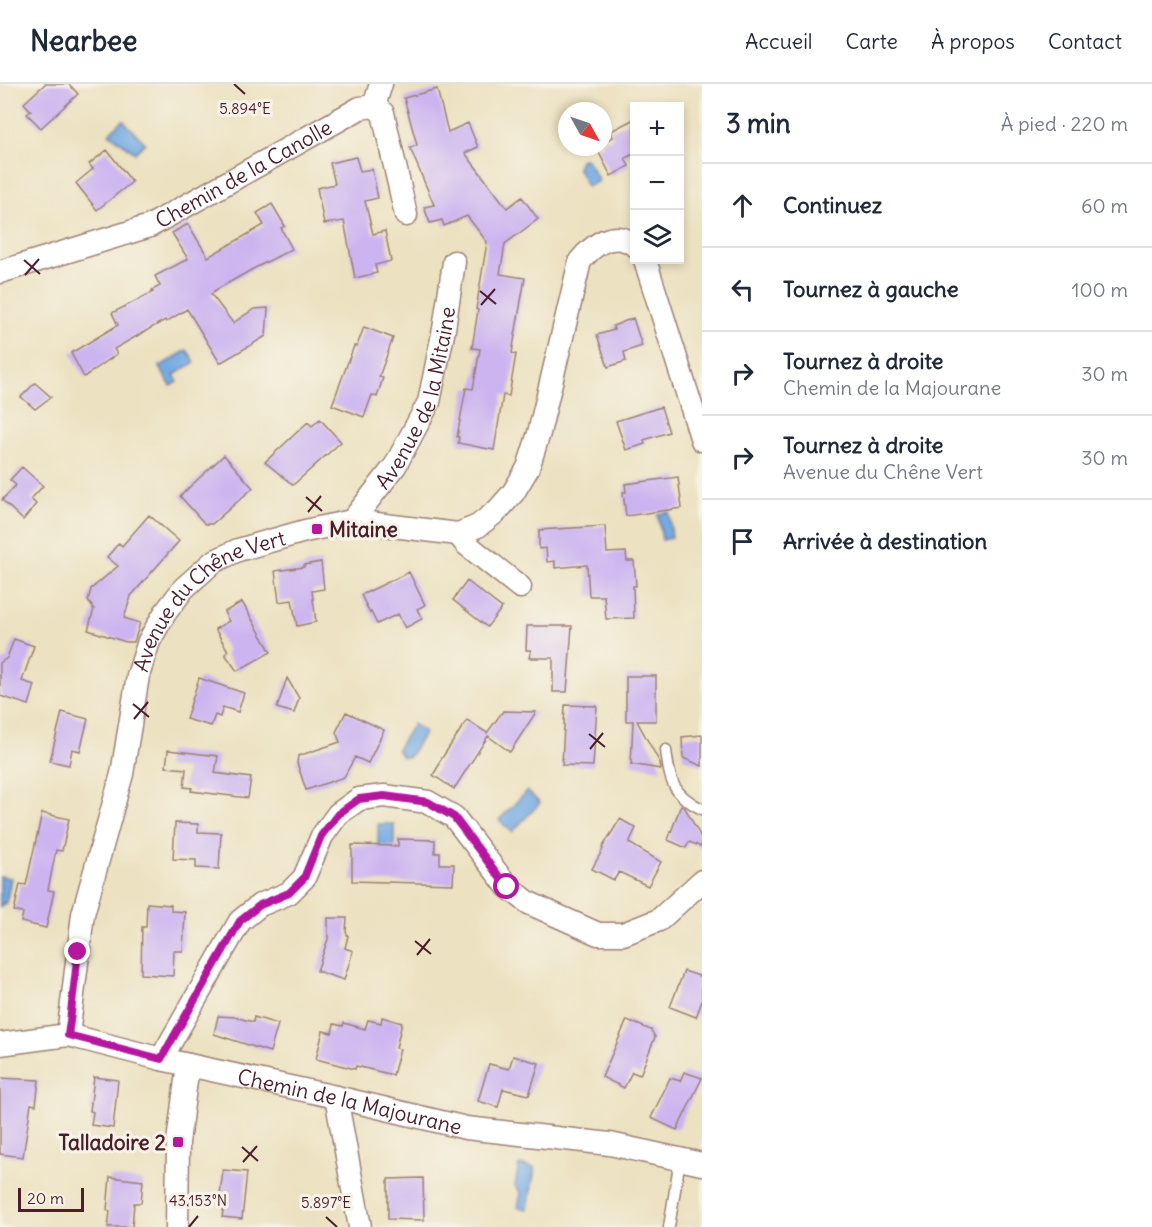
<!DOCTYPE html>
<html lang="fr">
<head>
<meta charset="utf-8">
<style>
	body { margin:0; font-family:Delius,sans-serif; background:#f2f2f3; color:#1f2937 }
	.controls { position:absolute; right:18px; top:18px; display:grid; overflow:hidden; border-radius:0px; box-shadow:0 3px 9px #0003 }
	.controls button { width:54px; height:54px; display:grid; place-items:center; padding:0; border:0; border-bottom:2px solid #e0e1e3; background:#fff; color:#1f2937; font:30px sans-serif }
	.compass { position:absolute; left:558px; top:18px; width:54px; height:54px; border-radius:50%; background:#fff; box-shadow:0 3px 9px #0003; rotate:130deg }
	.scale { position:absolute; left:18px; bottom:15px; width:66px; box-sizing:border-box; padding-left:6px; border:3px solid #4a1f2b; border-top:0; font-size:16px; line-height:21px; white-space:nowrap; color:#4a1f2b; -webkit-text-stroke:4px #f7f3e8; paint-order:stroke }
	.stop { position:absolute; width:18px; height:18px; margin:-14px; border:4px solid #b5179e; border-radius:50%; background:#fff }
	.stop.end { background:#b5179e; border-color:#fff; box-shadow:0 2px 6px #0008 }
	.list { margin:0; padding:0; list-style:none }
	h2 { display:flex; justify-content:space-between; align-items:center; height:78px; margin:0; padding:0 24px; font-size:26px }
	h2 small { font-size:20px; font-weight:400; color:#747a83 }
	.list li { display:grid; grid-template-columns:39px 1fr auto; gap:18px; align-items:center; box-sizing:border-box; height:84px; padding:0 24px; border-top:2px solid #e0e1e3 }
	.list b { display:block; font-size:22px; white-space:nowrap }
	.list p { margin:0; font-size:20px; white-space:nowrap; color:#747a83 }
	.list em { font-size:20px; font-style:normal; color:#747a83 }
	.icon { flex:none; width:33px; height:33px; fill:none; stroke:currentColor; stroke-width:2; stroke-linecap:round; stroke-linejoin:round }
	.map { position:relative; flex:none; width:702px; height:1143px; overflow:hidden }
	header { display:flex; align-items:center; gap:36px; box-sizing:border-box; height:84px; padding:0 30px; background:#fff; border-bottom:2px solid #e0e1e3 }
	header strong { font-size:28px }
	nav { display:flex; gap:33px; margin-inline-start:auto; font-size:21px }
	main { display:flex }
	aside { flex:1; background:#fff }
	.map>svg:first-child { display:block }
	.water { fill:#74aae2; stroke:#5f6486; stroke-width:1.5 }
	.building { fill:#ccb4f0 }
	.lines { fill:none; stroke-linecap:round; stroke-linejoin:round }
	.service-casing { stroke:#9b8076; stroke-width:13 }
	.minor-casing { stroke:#9b8076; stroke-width:25 }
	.service { stroke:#fff; stroke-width:10 }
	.minor { stroke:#fff; stroke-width:22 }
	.route { stroke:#b5179e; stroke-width:8 }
	.ticks { fill:none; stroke:#4a1f2b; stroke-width:2 }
	.poi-dot { fill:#b5179e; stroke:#f7f3e8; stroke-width:2 }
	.labels { text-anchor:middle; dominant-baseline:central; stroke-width:6; stroke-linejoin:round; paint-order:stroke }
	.street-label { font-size:21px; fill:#4a1f2b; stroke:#f7f3e8 }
	.poi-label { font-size:21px; font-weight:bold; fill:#4a1f2b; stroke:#f7f3e8; text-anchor:start }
	.ticks-label { font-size:15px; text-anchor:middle; fill:#4a1f2b; stroke:#f7f3e8; stroke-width:6; stroke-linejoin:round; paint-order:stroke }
</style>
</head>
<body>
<header>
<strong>Nearbee</strong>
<nav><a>Accueil</a><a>Carte</a><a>À propos</a><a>Contact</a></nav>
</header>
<main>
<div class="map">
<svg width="702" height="1143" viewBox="0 0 702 1143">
	<rect width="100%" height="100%" fill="#f7f3e8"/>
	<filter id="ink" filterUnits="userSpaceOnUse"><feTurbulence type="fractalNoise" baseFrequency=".0167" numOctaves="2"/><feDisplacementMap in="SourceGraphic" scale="12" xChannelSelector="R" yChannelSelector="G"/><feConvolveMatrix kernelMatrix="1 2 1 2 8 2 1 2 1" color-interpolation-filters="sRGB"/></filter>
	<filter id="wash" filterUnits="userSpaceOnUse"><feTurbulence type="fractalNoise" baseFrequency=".008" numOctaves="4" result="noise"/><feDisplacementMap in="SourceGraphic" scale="24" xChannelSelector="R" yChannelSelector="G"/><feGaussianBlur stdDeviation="1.35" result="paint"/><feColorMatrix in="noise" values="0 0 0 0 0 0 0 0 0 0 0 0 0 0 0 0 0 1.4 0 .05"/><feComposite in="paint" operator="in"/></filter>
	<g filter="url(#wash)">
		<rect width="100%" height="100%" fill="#ece1c0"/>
		<path class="water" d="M123 36 145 59 135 69 109 49Z
			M584 75 588 77 599 97 587 103 577 83 580 76Z
			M187 266 195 278 174 291 178 298 171 302 159 283Z
			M669 428 672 454 662 456 658 430Z
			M413 640 425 648 409 673H402L397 665Z
			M527 707 540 719 512 748 499 736Z
			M378 740H394V773H378Z
			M0 792 11 794 6 820 4 819 0 823Z
			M519 1081 535 1084 528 1125 518 1123 521 1109 515 1102Z"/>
		<g id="blocks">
			<path class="building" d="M45 0H69L78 10 41 44 27 30 31 27 24 19Z
				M437 5 448 48 468 39 478 63 465 69 507 124 522 113 538 135 505 160 500 190 525 194 512 269 516 270 509 312 503 311 494 366 458 359 459 353H457L466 304 473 305 480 265 472 264 478 226 476 225 487 158 467 132 444 142 442 136 430 139 424 123 434 121 410 64 417 61 404 14Z
				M634 35V70L625 74 629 82 611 92 596 63H603V58L613 53 611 47Z
				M107 66 132 98 97 126 76 99 93 85 89 80Z
				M356 73 360 87 372 85 378 114 365 117 373 150 385 147 391 177 375 181 377 189 355 194 344 137 324 140 317 104 335 100 330 79Z
				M272 120 285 142 281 144 292 165 253 185 214 207 215 208 211 210 233 239 254 225 268 224 266 252 220 279 187 225 166 238 165 236 114 265 117 270 84 293 71 269 118 241 112 229 153 208 152 206 160 202 155 192 188 175 172 149 188 140 208 173 264 141 257 129Z
				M633 234 642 262 624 268 626 277 608 283 597 251 614 246 613 242Z
				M364 243 393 254 379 293 383 294 377 313 372 311 364 333 332 321 354 262H357Z
				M35 299 51 313 35 325 21 313Z
				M661 323 669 348 644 356 645 360 626 366 616 337Z
				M320 335 341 358 293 401 265 378 308 338 312 342Z
				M224 371 253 404 212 440H205L180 412Z
				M22 383 43 402 31 415 36 420 23 436 2 416 16 401 10 396Z
				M678 393 682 424 626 432 623 408H626L625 400Z
				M149 431 179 457 131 512 124 534 140 539 134 558H126L88 546 94 525 88 517 91 505 118 482 107 473 119 459 122 462Z
				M605 442 607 469 626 468 627 477H634L636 502H633L634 534 606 535 604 512H589L587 481 555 484V477L547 478 546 464 539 465V446Z
				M321 478 324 505 312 507 316 538 297 542 292 516 279 518 275 487 304 483V481Z
				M409 488 425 521 417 525 422 535 405 544 398 530 377 540 371 528 370 529 361 511Z
				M467 497 502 524 487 543 453 516Z
				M242 518 271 568 237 587 225 570 228 567 215 545 229 537 224 528Z
				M527 542H572L567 608H553V574H529L531 566H526Z
				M14 555 34 562 22 597 35 601 29 621 0 612V579L7 574Z
				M626 592H656V637H637L660 679 661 685 631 680 633 637H626Z
				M199 594 244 609 238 628 223 623 220 633 215 631 211 642 186 635Z
				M287 594 299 614 294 629 277 624Z
				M565 621 597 622 593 682 562 681Z
				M503 627 536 628 510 668 488 652 454 705 433 691 439 681 438 680 467 636 487 649Z
				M62 628 88 635 80 667 72 665 69 681 50 677Z
				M346 628 384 646 368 679 355 673 344 693 306 706 297 679 298 672 340 658 336 648Z
				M702 651V682L683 674 682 653Z
				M168 666 218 672 215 689 251 694 248 714 191 707 192 704 184 703 186 685 166 683Z
				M681 721 685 724 702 755V763L689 758 686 764 668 756Z
				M42 729 69 735 62 767 56 766 48 806 54 807 46 844 21 838 23 829 14 827 20 800 26 801Z
				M620 735 636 744 629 759 661 778 648 802 619 788 614 796 592 785 603 765 602 764Z
				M175 739 198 740V748L221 749 219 785 196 784V776L173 775Z
				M398 755 435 756V769H440V780H454L453 800 352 797V761L398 762Z
				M147 819 171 821V827L185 828 183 867H174L173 892 141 890 142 843H146Z
				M328 834H347L346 848 348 852 345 864 353 867 344 896 317 887 328 855Z
				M684 887 702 893V917L696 933 670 923Z
				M218 932 235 933 253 938 254 933 278 940 270 968 214 950Z
				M382 933 402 939 396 964 400 965 393 991 356 982 355 985 316 975 323 947 332 949 334 940 343 942 344 939 365 945 368 936 381 939Z
				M627 936 651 946 655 953 640 991 632 988 624 1004 602 993Z
				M513 972 539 979 529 1011 503 1005 498 1023 478 1017 489 980 509 985Z
				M684 988 702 994 677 1046 651 1034 670 994 680 997Z
				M94 993 118 996 113 1044 91 1041 93 1028 90 1027Z
				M0 994 39 996 36 1021 31 1020 23 1073 0 1070Z
				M223 1086 247 1088 242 1135 222 1133 224 1121 219 1120Z
				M110 1093 143 1097 141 1119H134L132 1143H108L110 1127 107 1126Z
				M423 1094 424 1136 388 1135V1095Z"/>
		</g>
	</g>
	<g filter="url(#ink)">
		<use href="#blocks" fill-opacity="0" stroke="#9b8076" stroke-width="1.5"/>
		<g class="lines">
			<defs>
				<path id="service" d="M666 666C670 698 672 710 702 725
					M669 1143 680 1075"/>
				<g id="minor">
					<path d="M374 22 381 0"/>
					<path d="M645 176 702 356"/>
					<path id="s1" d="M0 188 150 142 360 24 374 22 383 29 406 131"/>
					<path id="s2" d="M352 437 395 382 429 318 444 245 454 178"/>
					<path d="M458 450 466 460 520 503"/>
					<path id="s3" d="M68 951 83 830 122 690 138 592 149 557 165 529 184 504 213 478 238 466 305 447 352 437 458 450 478 442 497 427 513 409 528 384 539 349 580 177C594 160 614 145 634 161"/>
					<path id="s4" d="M0 960 68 951 161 975 336 1013 466 1044 610 1060 702 1080"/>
					<path d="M161 975 240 837 260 821 289 809 304 794 322 752 338 730 359 715 384 712 428 718 454 733 508 803 529 819 598 850H623L659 836 702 797"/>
					<path d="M336 1013 360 1143"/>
					<path d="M177 1143 178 1058 188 981"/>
				</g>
			</defs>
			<use href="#service" class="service-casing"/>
			<use href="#minor" class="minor-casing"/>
			<use href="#service" class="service"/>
			<use href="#minor" class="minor"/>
		</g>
	</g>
	<g class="lines" filter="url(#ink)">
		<path class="route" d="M78 868 70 937 68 951 161 975 240 837 260 821 289 809 304 794 321 752 338 730 359 715 384 712 428 718 454 733 507 803"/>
	</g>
	<path class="ticks" d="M234 0 245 10M24 176 40 190M25 191 39 175M480 207 496 220M481 221 495 205M306 413 322 427M308 428 321 412M133 620 149 633M134 635 148 618M589 650 605 663M590 665 603 649M415 857 431 870M417 871 430 855M242 1063 258 1077M243 1078 257 1062M326 1133 337 1143M189 1143 198 1132"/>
	<g class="poi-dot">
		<rect x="311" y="439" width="12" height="12" rx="3"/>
		<rect x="172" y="1052" width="12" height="12" rx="3"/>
	</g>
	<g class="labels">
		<g class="street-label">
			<text stroke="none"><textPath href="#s1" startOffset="264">Chemin de la Canolle</textPath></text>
			<text stroke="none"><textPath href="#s2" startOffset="142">Avenue de la Mitaine</textPath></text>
			<text stroke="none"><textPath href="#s3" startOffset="477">Avenue du Chêne Vert</textPath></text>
			<text stroke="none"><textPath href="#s4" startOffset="358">Chemin de la Majourane</textPath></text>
		</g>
		<g class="poi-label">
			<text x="329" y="445">Mitaine</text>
			<text x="166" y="1058" text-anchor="end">Talladoire 2</text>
		</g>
	</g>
	<g class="ticks-label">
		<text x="245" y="30">5.894°E</text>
		<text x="198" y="1122">43.153°N</text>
		<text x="326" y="1124">5.897°E</text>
	</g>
</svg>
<div class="controls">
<button>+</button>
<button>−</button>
<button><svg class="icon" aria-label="layers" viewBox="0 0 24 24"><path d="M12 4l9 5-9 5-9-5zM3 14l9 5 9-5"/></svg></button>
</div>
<svg class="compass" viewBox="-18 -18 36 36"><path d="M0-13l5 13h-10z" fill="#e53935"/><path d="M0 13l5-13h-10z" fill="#747a83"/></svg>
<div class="scale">20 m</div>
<div class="stop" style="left:507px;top:803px"></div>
<div class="stop end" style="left:78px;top:868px"></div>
</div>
<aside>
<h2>3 min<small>À pied · 220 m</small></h2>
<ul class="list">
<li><svg class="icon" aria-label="ahead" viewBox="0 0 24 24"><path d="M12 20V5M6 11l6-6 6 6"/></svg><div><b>Continuez</b></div><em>60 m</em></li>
<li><svg class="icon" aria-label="left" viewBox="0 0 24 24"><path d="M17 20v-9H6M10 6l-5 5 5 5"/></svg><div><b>Tournez à gauche</b></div><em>100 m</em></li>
<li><svg class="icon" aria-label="right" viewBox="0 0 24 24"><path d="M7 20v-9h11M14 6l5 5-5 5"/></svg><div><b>Tournez à droite</b><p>Chemin de la Majourane</p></div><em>30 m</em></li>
<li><svg class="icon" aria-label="right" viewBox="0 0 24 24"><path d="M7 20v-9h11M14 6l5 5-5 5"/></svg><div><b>Tournez à droite</b><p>Avenue du Chêne Vert</p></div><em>30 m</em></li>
<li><svg class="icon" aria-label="arrive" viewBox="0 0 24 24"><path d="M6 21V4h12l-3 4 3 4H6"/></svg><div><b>Arrivée à destination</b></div></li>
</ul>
</aside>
</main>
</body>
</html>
